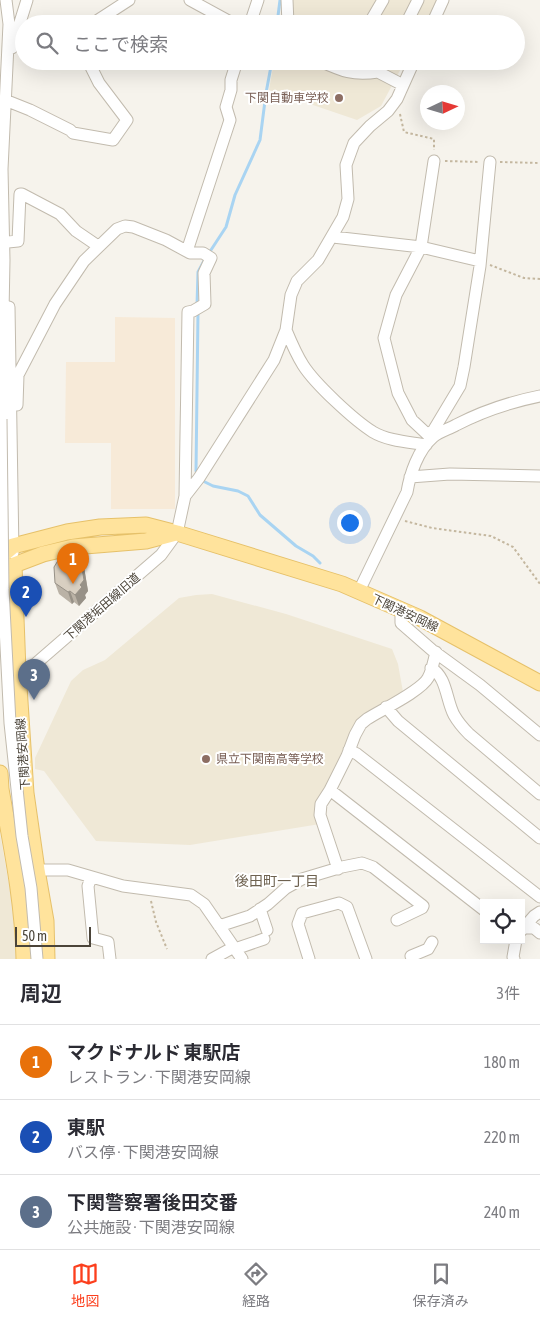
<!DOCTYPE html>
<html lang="ja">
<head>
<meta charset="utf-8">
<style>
	body { margin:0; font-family:"Asap Condensed","Noto Sans JP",sans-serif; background:#f7f7f7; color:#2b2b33 }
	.controls { position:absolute; right:15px; bottom:15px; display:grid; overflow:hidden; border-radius:0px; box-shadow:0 5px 20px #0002 }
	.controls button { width:45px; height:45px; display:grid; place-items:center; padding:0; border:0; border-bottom:1px solid #e1e1e2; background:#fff; color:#2b2b33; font:25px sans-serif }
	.compass { position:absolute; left:420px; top:85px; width:45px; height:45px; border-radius:50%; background:#fff; box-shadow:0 5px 20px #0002; rotate:86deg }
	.scale { position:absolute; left:15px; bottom:12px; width:76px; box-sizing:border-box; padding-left:5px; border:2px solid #4b4439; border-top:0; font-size:14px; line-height:18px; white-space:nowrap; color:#4b4439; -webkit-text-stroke:4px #fff; paint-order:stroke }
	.you { position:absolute; left:349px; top:522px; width:18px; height:18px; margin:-12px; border:4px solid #fff; border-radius:50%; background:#1a73e8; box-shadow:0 0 0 8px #1a73e833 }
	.badge { display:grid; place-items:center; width:32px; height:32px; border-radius:50%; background:#fc3f1d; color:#fff; font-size:16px; font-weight:700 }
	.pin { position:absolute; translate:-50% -41px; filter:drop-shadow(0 1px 2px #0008) }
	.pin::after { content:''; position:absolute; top:26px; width:18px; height:15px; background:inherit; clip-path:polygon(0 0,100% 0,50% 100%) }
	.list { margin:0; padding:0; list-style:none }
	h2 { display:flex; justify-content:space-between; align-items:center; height:65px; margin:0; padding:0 20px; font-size:21px }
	h2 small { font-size:16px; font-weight:400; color:#7c7c81 }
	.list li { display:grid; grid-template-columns:32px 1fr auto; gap:15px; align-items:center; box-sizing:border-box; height:75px; padding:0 20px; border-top:1px solid #e1e1e2 }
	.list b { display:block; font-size:19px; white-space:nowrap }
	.list p { margin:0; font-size:16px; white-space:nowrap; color:#7c7c81 }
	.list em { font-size:16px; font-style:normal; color:#7c7c81 }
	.icon { flex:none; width:28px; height:28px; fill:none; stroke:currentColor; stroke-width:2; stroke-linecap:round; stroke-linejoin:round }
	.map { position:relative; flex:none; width:540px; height:959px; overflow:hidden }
	.search { position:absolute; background:#fff; box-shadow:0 5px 20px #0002; left:15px; right:15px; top:15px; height:55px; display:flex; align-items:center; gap:12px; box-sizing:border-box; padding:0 18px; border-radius:28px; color:#7c7c81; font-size:19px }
	.sheet { height:290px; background:#fff }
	nav { display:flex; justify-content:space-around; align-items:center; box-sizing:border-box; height:70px; border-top:1px solid #e1e1e2; background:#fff; font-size:14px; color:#7c7c81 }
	nav a { display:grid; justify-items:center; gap:2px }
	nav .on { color:#fc3f1d }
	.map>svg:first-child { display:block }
	.commercial { fill:#f7ead8 }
	.education { fill:#efe8d6 }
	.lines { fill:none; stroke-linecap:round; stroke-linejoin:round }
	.stream { stroke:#a9d4f2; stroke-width:3 }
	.minor-casing { stroke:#c2bbae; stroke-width:13 }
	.major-casing { stroke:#e6c16a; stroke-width:17 }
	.path { stroke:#c4b79f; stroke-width:2; stroke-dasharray:2.5 2.5; stroke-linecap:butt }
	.minor { stroke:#fff; stroke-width:11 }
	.major { stroke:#ffe39c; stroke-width:15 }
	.minor-bridge-casing { stroke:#c2bbae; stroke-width:13; stroke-linecap:butt }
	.minor-bridge { stroke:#fff; stroke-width:11 }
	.wall { fill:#bab2a6 }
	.shaded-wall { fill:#979187 }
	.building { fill:#d8cfc1; stroke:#979187 }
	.education-dot { fill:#8d6e63; stroke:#fff; stroke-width:2 }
	.labels { text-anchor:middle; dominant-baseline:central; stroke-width:4; stroke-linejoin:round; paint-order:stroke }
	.education-label { font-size:12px; fill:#785e54; stroke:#fff; text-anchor:end }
	.street-label { font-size:12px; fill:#4b4439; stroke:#fff }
	.neighbourhood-label { font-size:14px; fill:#6e6250; stroke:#fff }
</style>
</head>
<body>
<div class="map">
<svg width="540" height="959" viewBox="0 0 540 959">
	<rect width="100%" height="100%" fill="#f6f3ec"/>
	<path class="commercial" d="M115 317 175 318V509H111V443H65L66 362H115Z"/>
	<path class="education" d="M284 0H437L426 24H281Z
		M274 61H405L381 106 357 120 269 90Z
		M212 594 286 614 392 649 398 664 403 692 359 722 333 779 320 824 190 845 96 841 44 771 35 769V758L71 681 83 670 105 660 179 598 196 595Z
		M0 833 8 879 17 913 19 959H0Z"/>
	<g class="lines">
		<path class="stream" d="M277 24 280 0
			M209 253 226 227 235 195 260 140 266 93 272 61
			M197 305 198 272 205 259
			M196 471 198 312
			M203 481 213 486 238 491 248 496 260 515 296 546 313 556 320 563"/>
		<defs>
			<path id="minor" d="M190 0 234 24
				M287 0 288 24
				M92 24 129 0
				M250 24 258 0
				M369 24 383 0
				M406 24 418 0
				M432 24 443 0
				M12 48 27 0
				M320 61C342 71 353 76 378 72L386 61
				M378 72 403 85
				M5 100 30 110 70 130 73 133 113 140 127 120 99 83 89 63 85 61
				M434 161 421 247 396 295 384 338 398 393 412 420 427 434 433 431 460 386 464 367 480 266 490 162
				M333 237 421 247 480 261
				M8 242 18 241 20 194H22L60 214 76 231 98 246
				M187 251 230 120 226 107 231 90V80L237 61
				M9 307 13 553
				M286 330C291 342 296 354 303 365 315 384 354 420 373 432 388 441 409 442 426 445
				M10 405H17L18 375 55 304 84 261 117 229 125 226 133 227 166 240 190 253H203L211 258 204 273 205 304 193 311 188 312 185 496 177 533 161 555 33 666 18 671
				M1 419 4 260 2 169 9 24 6 0
				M410 477 450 474 540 476
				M185 496 199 478 274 360 286 330 291 295 297 281 318 260 343 217 348 199 346 165 354 143 370 126 388 111 397 99 414 61
				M359 591 407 492C410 474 418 450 433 437 439 432 449 429 456 425 483 411 510 402 540 396
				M401 610V623L432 650 480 685 540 735
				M431 668C447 677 446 700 454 715 458 722 463 728 469 734L540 794
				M386 707 398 721 540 838
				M349 750 357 754 540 897
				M330 790 484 910
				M338 869 320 815 321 804 330 790 347 756 355 735 361 724 367 719C381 710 421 691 428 678 432 671 434 660 436 652
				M37 870H68L123 886 191 895 204 904 242 959
				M91 878 88 886 93 938 108 942 110 959
				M260 909 267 930
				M219 926 250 916 268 904 286 888 302 879 342 867 362 863 373 867 423 906 422 908 397 920
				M524 928H534L540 933
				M521 931 534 916 540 912
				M235 949 264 939
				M411 956 428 949 432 942
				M212 959 234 947
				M309 959 298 924 302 913 339 903 347 907 366 959
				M514 959 513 957 516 940"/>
			<path id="major" d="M0 557 13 546 67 532 100 527 146 525 177 533 342 584 420 618 540 683
				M0 773 1 789C11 845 23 902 24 959
				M47 959 46 921 37 870 26 793 18 671 14 565 43 554 73 547 146 541 176 533"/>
		</defs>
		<use href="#minor" class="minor-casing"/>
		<use href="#major" class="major-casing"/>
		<path class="path" d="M400 114 404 132 434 139V150
			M445 161 480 162
			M500 162 540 163
			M490 265 524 278 540 279
			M405 521 432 528 491 536 513 547 540 584
			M151 901 156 922 167 949"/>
		<use href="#minor" class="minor"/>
		<use href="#major" class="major"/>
		<defs>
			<path id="minor-bridge" d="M1 419 3 589 10 723 22 836 31 888 37 959"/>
		</defs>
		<use href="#minor-bridge" class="minor-bridge-casing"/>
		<use href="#minor-bridge" class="minor-bridge"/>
	</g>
	<path class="wall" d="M76 551 84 567 88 591 85 595 86 598 79 606 74 602 72 604 59 594 55 583 68 563Z"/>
	<path class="shaded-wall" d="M80 556 84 567 88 591 85 595 86 598 79 606 75 595 80 585Z
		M70 591 74 602 72 604 68 592Z"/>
	<path class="building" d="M76 551 77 554 80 556 84 580 80 585 82 587 75 595 70 591 68 592 55 583 54 567 59 559 68 563 66 553Z"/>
	<g class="education-dot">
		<circle cx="339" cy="98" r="5"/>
		<circle cx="206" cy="759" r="5"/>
	</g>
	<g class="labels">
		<g class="education-label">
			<text x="329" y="98">下関自動車学校</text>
			<text x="216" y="759" text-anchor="start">県立下関南高等学校</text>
		</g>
		<g class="street-label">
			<text transform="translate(102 607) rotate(-41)">下関港垢田線旧道</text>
			<text transform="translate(405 613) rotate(25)">下関港安岡線</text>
			<text transform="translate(23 754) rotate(-94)">下関港安岡線</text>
		</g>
		<g class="neighbourhood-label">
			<text x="277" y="881">後田町一丁目</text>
		</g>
	</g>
</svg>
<div class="controls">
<button><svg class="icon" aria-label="locate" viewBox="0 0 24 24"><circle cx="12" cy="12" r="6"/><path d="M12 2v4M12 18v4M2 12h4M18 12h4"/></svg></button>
</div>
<svg class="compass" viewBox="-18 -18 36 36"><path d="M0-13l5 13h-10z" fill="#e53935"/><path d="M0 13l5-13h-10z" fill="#7c7c81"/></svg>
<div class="scale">50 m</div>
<div class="you"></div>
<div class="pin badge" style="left:73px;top:584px;background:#e8710a">1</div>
<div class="pin badge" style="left:26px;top:617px;background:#1a4fb4">2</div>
<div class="pin badge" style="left:34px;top:700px;background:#5c6f8a">3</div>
<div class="search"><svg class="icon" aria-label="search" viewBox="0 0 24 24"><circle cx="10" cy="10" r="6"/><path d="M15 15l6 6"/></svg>ここで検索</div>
</div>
<section class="sheet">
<h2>周辺<small>3件</small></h2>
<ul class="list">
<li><span class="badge" style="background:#e8710a">1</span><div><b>マクドナルド 東駅店</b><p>レストラン · 下関港安岡線</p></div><em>180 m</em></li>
<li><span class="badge" style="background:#1a4fb4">2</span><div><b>東駅</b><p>バス停 · 下関港安岡線</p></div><em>220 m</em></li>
<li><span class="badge" style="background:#5c6f8a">3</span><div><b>下関警察署後田交番</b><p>公共施設 · 下関港安岡線</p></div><em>240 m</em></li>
</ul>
</section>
<nav>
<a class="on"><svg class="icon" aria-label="map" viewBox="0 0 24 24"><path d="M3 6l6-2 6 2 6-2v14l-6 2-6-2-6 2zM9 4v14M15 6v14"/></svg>地図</a>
<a><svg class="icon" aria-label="directions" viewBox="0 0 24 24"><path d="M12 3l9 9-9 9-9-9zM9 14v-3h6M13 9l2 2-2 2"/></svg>経路</a>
<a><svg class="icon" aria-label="saved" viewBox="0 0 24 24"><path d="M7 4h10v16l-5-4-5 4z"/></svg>保存済み</a>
</nav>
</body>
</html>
